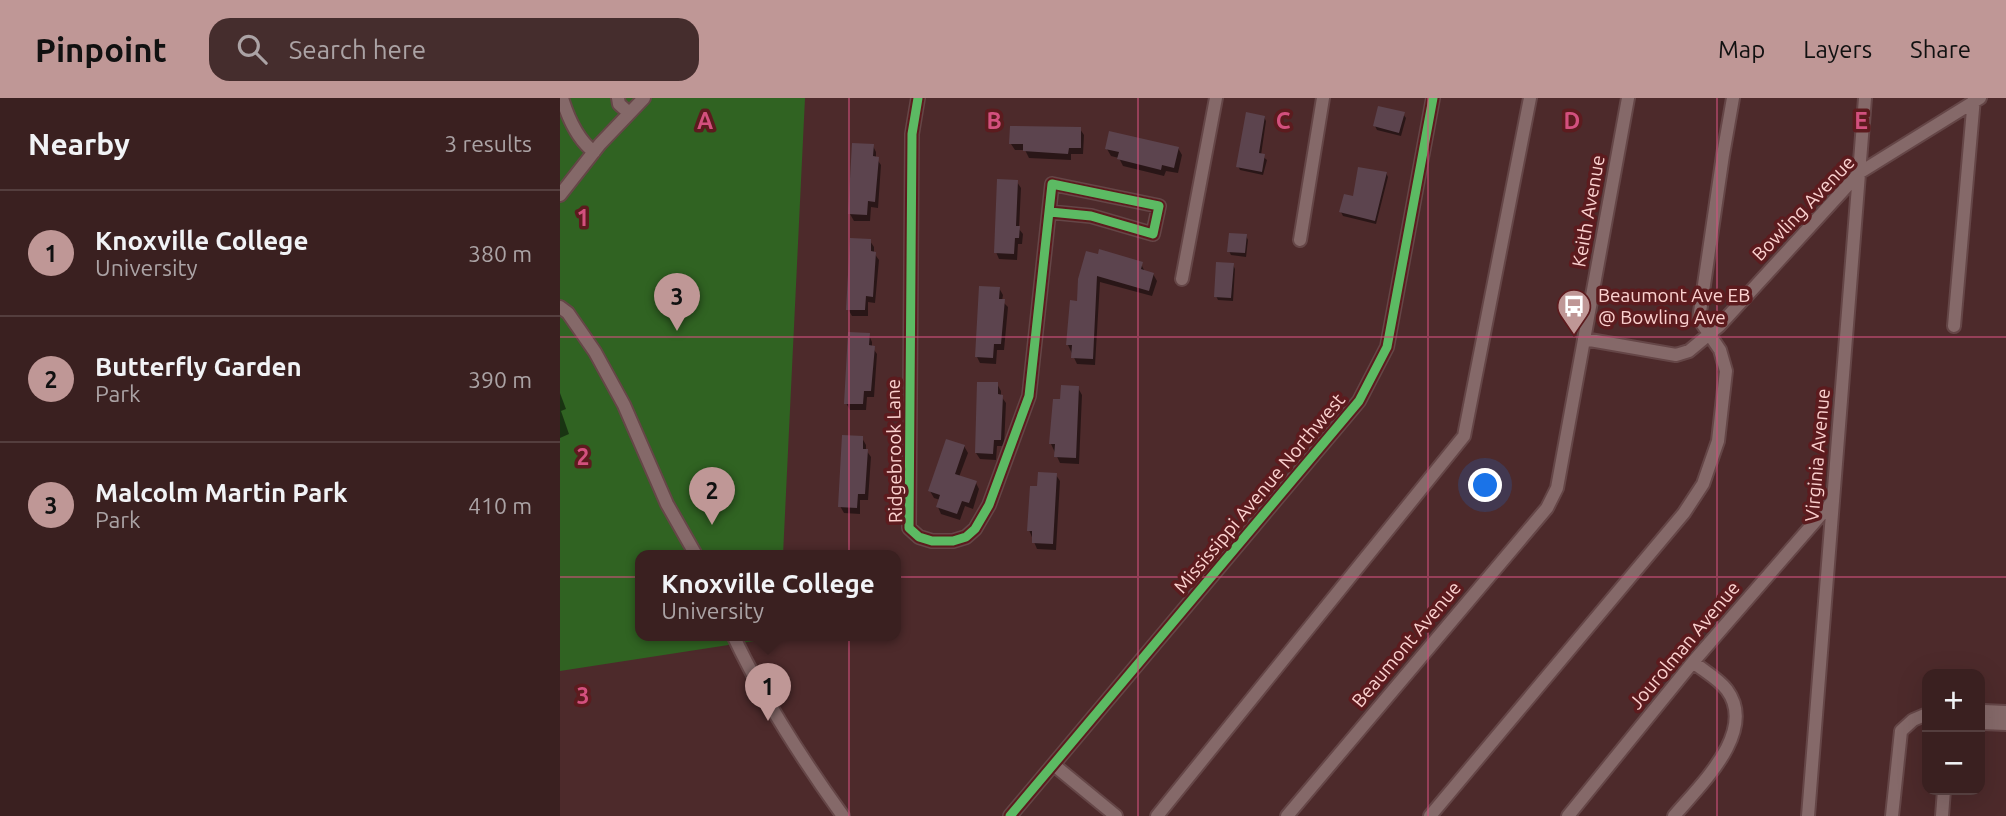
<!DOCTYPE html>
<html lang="en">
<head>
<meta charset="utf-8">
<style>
	body { margin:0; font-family:Ubuntu,sans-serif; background:#452d2d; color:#f1f3f6 }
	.controls { position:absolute; right:21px; bottom:21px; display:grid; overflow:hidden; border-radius:14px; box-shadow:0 7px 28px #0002 }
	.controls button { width:63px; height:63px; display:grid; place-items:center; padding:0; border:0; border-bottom:2px solid #543e3e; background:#3a2020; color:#f1f3f6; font:35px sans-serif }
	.you { position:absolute; left:926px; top:388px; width:24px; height:24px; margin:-18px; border:5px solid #fff; border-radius:50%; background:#1a73e8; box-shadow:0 0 0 10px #1a73e833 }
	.badge { display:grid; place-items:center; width:46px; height:46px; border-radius:50%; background:#bf9796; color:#111; font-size:23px; font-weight:700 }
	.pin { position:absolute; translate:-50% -58px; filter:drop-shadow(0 2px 4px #0008) }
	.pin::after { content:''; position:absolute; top:37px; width:24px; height:21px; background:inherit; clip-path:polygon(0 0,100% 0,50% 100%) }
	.popup { position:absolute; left:75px; top:452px; width:266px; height:91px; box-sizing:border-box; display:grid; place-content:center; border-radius:14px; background:#3a2020; filter:drop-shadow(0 2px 5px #0005); font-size:23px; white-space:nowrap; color:#aba3a5 }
	.popup b { font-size:26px; color:#f1f3f6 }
	.popup::after { content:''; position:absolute; left:50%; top:100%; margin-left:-14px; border:14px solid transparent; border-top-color:#3a2020 }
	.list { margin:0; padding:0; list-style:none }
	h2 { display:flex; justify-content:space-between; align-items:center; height:91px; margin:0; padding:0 28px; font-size:30px }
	h2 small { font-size:23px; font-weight:400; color:#aba3a5 }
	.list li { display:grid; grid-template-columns:46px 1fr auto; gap:21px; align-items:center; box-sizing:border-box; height:126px; padding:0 28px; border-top:2px solid #543e3e }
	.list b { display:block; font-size:26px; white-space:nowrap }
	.list p { margin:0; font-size:23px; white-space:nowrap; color:#aba3a5 }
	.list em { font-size:23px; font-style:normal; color:#aba3a5 }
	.icon { flex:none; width:38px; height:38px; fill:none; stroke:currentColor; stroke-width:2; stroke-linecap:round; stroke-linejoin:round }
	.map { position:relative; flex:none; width:1446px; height:718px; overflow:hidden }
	header { display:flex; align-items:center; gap:42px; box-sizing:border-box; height:98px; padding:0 35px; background:#bf9796; color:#111 }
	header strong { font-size:33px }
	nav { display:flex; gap:38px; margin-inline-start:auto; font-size:24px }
	.search { width:490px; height:63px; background:#452d2d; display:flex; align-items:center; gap:18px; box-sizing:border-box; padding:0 24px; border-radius:21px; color:#aba3a5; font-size:26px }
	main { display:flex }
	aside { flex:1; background:#3a2020 }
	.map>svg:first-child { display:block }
	.green { fill:#306322 }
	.shadow { fill:#0007 }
	.building { fill:#5c444e }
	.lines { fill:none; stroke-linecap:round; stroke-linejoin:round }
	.minor-casing { stroke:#654647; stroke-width:16 }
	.minor { stroke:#856969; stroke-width:12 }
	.cycleway-casing { stroke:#5c1b1e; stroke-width:13 }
	.cycleway { stroke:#5cba63; stroke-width:9 }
	.grid { fill:none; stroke:#d3507e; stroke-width:2; stroke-opacity:0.55 }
	.labels { text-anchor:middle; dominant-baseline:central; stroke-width:7; stroke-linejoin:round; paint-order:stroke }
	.street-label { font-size:19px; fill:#fcd2d0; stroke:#5c1b1e }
	.poi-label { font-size:19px; fill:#fcd2d0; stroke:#5c1b1e; text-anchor:start }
	.grid-label { font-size:23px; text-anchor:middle; font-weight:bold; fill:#d3507e; stroke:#5c1b1e; stroke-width:7; stroke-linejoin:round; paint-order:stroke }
</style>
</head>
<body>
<header>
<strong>Pinpoint</strong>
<div class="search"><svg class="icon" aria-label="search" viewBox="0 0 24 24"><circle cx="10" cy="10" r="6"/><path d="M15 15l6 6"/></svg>Search here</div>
<nav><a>Map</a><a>Layers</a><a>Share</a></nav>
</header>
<main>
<aside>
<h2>Nearby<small>3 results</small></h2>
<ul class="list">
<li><span class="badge">1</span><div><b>Knoxville College</b><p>University</p></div><em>380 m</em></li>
<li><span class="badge">2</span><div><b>Butterfly Garden</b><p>Park</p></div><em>390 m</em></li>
<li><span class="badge">3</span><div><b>Malcolm Martin Park</b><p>Park</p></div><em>410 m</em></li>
</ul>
</aside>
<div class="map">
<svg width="1446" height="718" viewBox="0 0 1446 718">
	<rect width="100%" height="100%" fill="#4d2a2b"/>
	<path class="green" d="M0 0H245L223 457H80V537L226 538 0 573Z"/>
	<path class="shadow" d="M843 16 846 20 841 38 817 32 815 28Z
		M704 19 706 23 701 57 707 62 703 77 680 72 678 68Z
		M520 31 524 37 523 56H511V62L469 60 465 52H455L451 46Z
		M313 48 316 54V60L321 67 318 110 311 109 310 123H294L290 116Z
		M618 50 622 57 618 75 606 73 604 78 563 68 559 60 551 58 547 51Z
		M826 75 828 79 816 126 783 118 781 114Z
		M457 84 461 90 459 131 463 136 462 146H458L457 162 439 161 436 154Z
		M686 138 688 142 686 159 671 157 669 153Z
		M310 143 314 149V155L319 162 315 205 308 204V218H292L288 211Z
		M581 166 585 174 593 176 597 183 592 198 540 184 535 267 517 266 508 247 519 204 520 181Z
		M673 167 675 171 673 203 658 202 656 198Z
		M439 190 443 197 442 203 448 209 444 252H437L436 266 420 265 417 259Z
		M309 237 312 244V249L317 256 314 299H307L306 312H290L286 305Z
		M437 286 441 293V298L446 305 444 348H437L436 362 420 361 416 355Z
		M518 290 522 297 519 366 500 365 491 346 502 303Z
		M0 295 6 311 1 313 9 336 0 340Z
		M302 340 306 347V352L311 359 308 402H300V416L284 415 280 408Z
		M404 348 408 355 399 379 416 385 419 391 413 411 405 408 400 422 381 416 378 409 380 402 374 400 370 393Z
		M496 377 500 383 496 452 477 451 469 432 479 390Z"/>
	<path class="building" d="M818 8 845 14 839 35 813 28Z
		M686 14 705 18 699 55 705 56 702 74 676 69Z
		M450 28 521 29V50H509L508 56 463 53V46H449Z
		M549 33 619 49 614 70 602 67 601 72 557 61 559 54 545 51Z
		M292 45 314 46 313 58 319 59 315 104 308 103 307 117 288 116Z
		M798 69 827 74 815 123 779 114 784 96 793 98Z
		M437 81 458 82 456 128H460L459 140H455L454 156 434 155Z
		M669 135 687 136 685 155 667 154Z
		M290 140 311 141V153L316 154 313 199 306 198 305 212H286Z
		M539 151 583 164 581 171 594 175 589 193 537 178 533 261 511 260 512 247H506L510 202 517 203 518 181 526 153 538 156Z
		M656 164 674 165 671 200 654 199Z
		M419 188 440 189 439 201H445L441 246H434L433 260 415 259Z
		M288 234 310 235 309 247 315 248 311 293H304L303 306H284Z
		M417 284H438V296L443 297 441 342H434L433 356 415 355Z
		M501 287 519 288 516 360 494 359 495 346H489L493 301H500Z
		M282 337 303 338V351H308L305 396H298L297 410 278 409Z
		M386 341 405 347 395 376 417 383 409 405 402 403 397 416 376 409 380 397 368 393Z
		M478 374 497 375 493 446 472 445V433H467L470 388H477Z"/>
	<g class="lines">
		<defs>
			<path id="minor" d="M2 0C8 20 17 41 34 54
				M58 0 59 6 69 15
				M358 0 352 36 349 430 359 439 372 443H393L406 439 415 431 429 407 469 298 492 86 599 108 593 136 531 118 490 114
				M0 97 40 46 84 0
				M740 142 763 0
				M622 181 656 0
				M0 209 8 215 35 254 64 307 107 406 136 457
				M1394 228 1414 0
				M1024 241 1116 257 1129 253 1159 228 1299 75 1420 0
				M173 537C203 601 242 661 283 718
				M1420 615 1424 613 1446 614
				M1420 623 1422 625 1446 626
				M494 667 556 718
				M450 718 799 303 827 249 873 0
				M597 718 904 338 970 0
				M727 718 987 410 997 390 1068 0
				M870 718 1124 415 1143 386 1158 343 1166 273 1160 252 1139 221 1163 57 1173 0
				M1008 718 1133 564 1272 404
				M1114 718C1139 688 1198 634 1167 592 1159 581 1144 573 1133 564
				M1248 718 1305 0
				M1332 718 1341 633 1353 622 1367 616
				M1382 718 1384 692"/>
		</defs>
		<use href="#minor" class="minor-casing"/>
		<use href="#minor" class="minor"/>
		<defs>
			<path id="cycleway" d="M358 0 352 36 349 430 359 439 372 443H393L406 439 415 431 429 407 469 298 492 86 599 108 593 136 531 118 490 114
				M450 718 799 303 827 249 873 0"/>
		</defs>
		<use href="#cycleway" class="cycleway-casing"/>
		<use href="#cycleway" class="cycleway"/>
	</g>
	<path class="grid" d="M289 0V718M578 0V718M868 0V718M1157 0V718M0 239H1446M0 479H1446"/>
	<defs>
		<symbol id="bus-pin" viewBox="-11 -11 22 30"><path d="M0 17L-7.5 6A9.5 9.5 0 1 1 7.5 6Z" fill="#bf9796" stroke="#5c1b1e"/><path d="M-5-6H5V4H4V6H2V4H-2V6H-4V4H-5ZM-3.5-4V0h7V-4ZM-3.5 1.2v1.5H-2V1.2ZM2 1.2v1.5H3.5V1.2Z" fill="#fff"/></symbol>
	</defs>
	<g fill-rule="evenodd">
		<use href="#bus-pin" x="995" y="189" width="38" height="52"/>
	</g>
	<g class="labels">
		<g class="street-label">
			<text transform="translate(1243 110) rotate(-46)">Bowling Avenue</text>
			<text transform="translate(1028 113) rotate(-80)">Keith Avenue</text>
			<text transform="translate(334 353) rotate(-91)">Ridgebrook Lane</text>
			<text transform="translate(1257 357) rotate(-85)">Virginia Avenue</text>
			<text transform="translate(699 395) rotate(-50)">Mississippi Avenue Northwest</text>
			<text transform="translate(846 546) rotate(-50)">Beaumont Avenue</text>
			<text transform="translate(1124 547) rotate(-50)">Jourolman Avenue</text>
		</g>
		<g class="poi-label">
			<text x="1038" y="197">Beaumont Ave EB<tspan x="1038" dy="22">@ Bowling Ave</tspan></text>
		</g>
	</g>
	<g class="grid-label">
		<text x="145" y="31">A</text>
		<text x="434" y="31">B</text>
		<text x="723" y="31">C</text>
		<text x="1012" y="31">D</text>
		<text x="1301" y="31">E</text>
		<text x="23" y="128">1</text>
		<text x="23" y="367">2</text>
		<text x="23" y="606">3</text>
	</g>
</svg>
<div class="controls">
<button>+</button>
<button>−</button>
</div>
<div class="you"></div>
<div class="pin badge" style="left:208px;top:623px">1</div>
<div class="popup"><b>Knoxville College</b>University</div>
<div class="pin badge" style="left:152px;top:427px">2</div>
<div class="pin badge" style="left:117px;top:233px">3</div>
</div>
</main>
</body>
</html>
